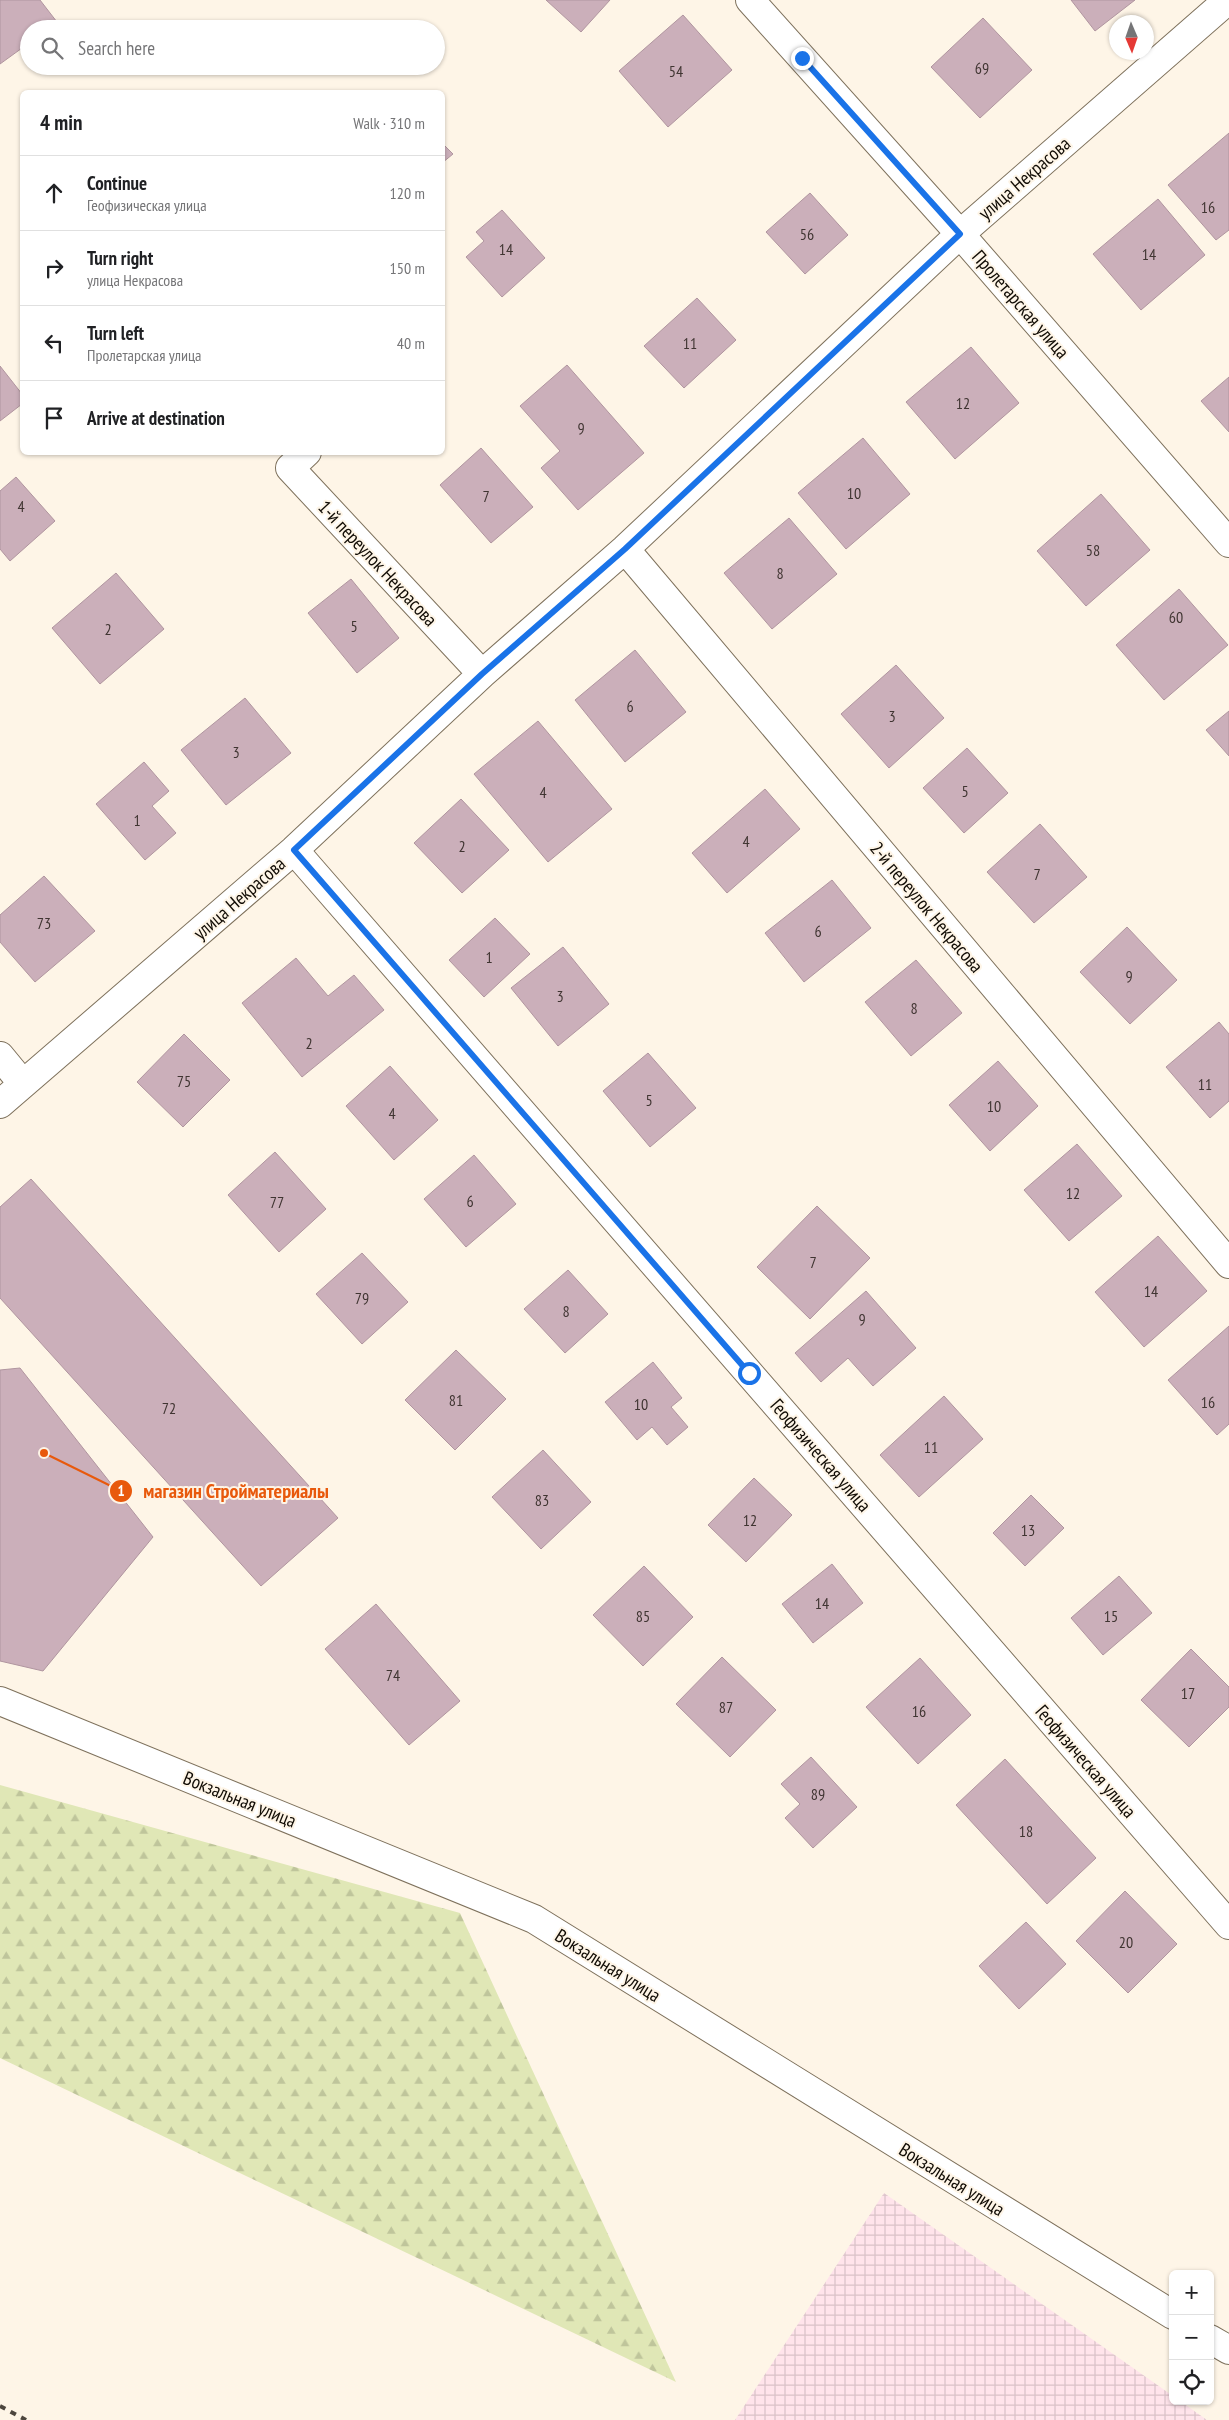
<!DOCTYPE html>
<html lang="en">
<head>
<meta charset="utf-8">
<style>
	body { margin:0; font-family:"PT Sans Narrow",sans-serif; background:#f2f2f2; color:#202124 }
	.controls { position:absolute; right:15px; bottom:15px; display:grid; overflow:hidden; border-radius:8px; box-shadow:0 1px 4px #0004 }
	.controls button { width:45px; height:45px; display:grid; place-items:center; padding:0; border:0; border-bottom:1px solid #e0e0e0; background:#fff; color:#202124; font:25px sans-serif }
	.compass { position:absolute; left:1109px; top:15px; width:45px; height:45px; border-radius:50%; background:#fff; box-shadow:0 1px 4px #0004; rotate:178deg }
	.stop { position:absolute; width:15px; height:15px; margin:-11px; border:4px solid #1a73e8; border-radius:50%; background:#fff }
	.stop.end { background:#1a73e8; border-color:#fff; box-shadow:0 1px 5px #0008 }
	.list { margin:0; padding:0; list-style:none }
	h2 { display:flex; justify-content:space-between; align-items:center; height:65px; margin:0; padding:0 20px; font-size:21px }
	h2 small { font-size:16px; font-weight:400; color:#757577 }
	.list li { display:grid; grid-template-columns:32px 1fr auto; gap:15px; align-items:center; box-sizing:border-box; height:75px; padding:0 20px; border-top:1px solid #e0e0e0 }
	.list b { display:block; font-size:19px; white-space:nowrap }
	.list p { margin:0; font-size:16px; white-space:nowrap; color:#757577 }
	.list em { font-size:16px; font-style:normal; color:#757577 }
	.icon { flex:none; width:28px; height:28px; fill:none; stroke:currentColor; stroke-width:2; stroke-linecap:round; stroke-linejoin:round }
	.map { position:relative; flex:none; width:1229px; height:2420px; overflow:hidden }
	.search { position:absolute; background:#fff; box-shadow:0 1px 4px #0004; left:20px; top:20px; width:425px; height:55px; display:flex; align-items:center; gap:12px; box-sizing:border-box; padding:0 18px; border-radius:28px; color:#757577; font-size:19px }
	.panel { position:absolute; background:#fff; box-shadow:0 1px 4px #0004; left:20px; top:90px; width:425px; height:365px; border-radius:8px }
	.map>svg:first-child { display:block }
	.industrial { fill:url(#industrial-grid) }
	.forest { fill:url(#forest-firs) }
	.building { fill:#cbafba; stroke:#b0959f }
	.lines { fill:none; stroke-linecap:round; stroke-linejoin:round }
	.street-casing { stroke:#7e715c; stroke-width:30 }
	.secondary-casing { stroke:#7e715c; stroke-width:30 }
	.street { stroke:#fff; stroke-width:28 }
	.secondary { stroke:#fff; stroke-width:28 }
	.rail { stroke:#4d463e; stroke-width:4; stroke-dasharray:6 6; stroke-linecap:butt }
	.route { stroke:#1a73e8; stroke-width:6 }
	.labels { text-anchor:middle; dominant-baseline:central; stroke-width:4; stroke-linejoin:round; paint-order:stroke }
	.number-label { font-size:16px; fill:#403532 }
	.street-label { font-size:19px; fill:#110c05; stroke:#fef5e7 }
	.leader { fill:none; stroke:#e8590c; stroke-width:2 }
	.callout-dot { fill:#e8590c; stroke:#fef5e7; stroke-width:2 }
	.mark-label { font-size:15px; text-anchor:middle; font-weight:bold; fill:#fff }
	.callout-label { font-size:20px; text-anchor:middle; font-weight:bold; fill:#e8590c; stroke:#fef5e7; stroke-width:4; stroke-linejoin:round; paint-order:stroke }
</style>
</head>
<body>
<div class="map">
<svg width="1229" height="2420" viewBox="0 0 1229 2420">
	<defs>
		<pattern id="industrial-grid" width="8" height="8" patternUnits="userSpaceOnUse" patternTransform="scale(1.25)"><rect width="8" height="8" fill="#ffe4eb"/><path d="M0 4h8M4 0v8" fill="none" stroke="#dac2c8"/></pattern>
		<pattern id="forest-firs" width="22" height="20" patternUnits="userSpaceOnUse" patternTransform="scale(1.25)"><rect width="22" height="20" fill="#e0e7b6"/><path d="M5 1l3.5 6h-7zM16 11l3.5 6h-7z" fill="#bfc59b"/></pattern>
	</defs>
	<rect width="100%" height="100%" fill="#fef5e7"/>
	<path class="industrial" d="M884 2193 1173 2396V2401H1180L1207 2420H735Z"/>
	<path class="forest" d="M0 1785 460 1913 676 2382 0 2058Z"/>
	<path class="building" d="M0 0H40L57 22 47 29H29V43L0 64Z
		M546 0H610L581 32Z
		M1071 0H1135L1095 31Z
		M683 15 732 70 668 127 619 71Z
		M983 18 1032 70 980 118 931 67Z
		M1229 133V230L1216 240 1168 185Z
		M442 143 453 154 442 163Z
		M810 193 848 235 805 274 766 232Z
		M1158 199 1205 255 1141 310 1093 254Z
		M502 210 545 258 502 297 466 257 484 241 476 232Z
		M697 298 736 340 684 388 644 346Z
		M971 347 1019 403 955 459 906 402Z
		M567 365 644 453 578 510 541 468 560 451 520 406Z
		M0 366 22 394V404L0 421Z
		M1229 377V432L1201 401Z
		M863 438 910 494 846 549 798 493Z
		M481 448 533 507 491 543 440 485Z
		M16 477 55 521 10 561 0 549V491Z
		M1101 494 1150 550 1086 606 1037 551Z
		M789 518 837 574 772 629 724 573Z
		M116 573 164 629 100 684 52 628Z
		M351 579 399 638 357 673 308 613Z
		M1179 589 1228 645 1164 700 1116 645Z
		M635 650 686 712 625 762 575 700Z
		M896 665 944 718 889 768 841 714Z
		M245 698 291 753 226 805 181 750Z
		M1229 711V756L1206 730Z
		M538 721 612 809 548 862 474 774Z
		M967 748 1008 793 964 833 923 788Z
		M144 762 169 791 152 806 176 833 145 860 96 804Z
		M765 789 800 829 727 893 692 853Z
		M461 799 509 850 462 893 414 843Z
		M1040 824 1087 877 1034 923 987 872Z
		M44 876 95 931 35 982 0 942V915Z
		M832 880 871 928 804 982 765 933Z
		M495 918 530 954 484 997 449 960Z
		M1127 927 1177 980 1130 1024 1080 972Z
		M563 947 609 1004 558 1046 511 988Z
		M296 958 328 996 354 975 384 1010 302 1077 242 1003Z
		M916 960 962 1013 911 1056 865 1002Z
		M1219 1022 1229 1034V1101L1210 1118 1166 1067Z
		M184 1034 230 1080 183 1127 137 1082Z
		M648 1053 696 1108 650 1147 603 1091Z
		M998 1061 1038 1106 990 1151 949 1105Z
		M390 1066 438 1120 394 1160 346 1106Z
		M1077 1144 1122 1196 1069 1241 1024 1190Z
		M275 1152 326 1209 279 1252 228 1195Z
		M474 1155 516 1204 466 1247 424 1199Z
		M31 1179 338 1518 261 1586 0 1298V1207Z
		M817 1206 870 1258 810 1319 757 1267Z
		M1158 1236 1207 1291 1144 1347 1095 1292Z
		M362 1253 408 1302 362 1344 316 1294Z
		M568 1270 608 1314 565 1353 524 1309Z
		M866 1291 916 1348 873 1386 848 1358 821 1382 795 1353Z
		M1229 1326V1424L1217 1435 1168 1380Z
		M456 1350 506 1399 455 1450 405 1400Z
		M653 1362 682 1398 671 1407 688 1427 667 1445 652 1427 637 1440 605 1402Z
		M20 1368 153 1537 43 1671 0 1661V1370Z
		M944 1396 983 1439 919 1497 880 1455Z
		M543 1450 591 1502 541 1549 492 1497Z
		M754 1478 792 1515 746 1562 708 1525Z
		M1031 1495 1064 1528 1025 1566 993 1533Z
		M832 1564 863 1603 813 1643 782 1604Z
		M644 1566 693 1617 643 1666 593 1615Z
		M1119 1576 1152 1613 1103 1655 1071 1618Z
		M376 1604 460 1701 409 1745 325 1649Z
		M1191 1649 1229 1687V1707L1189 1747 1141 1700Z
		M722 1657 776 1710 730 1757 676 1704Z
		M920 1658 971 1715 918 1764 866 1707Z
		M811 1757 857 1807 813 1848 785 1818 800 1804 781 1784Z
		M1005 1759 1096 1858 1047 1904 956 1805Z
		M1125 1891 1177 1944 1128 1993 1076 1941Z
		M1026 1922 1066 1964 1019 2009 979 1966Z"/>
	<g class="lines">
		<defs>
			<path id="street" d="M750 0 960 234 1229 543
				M307 452 290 468 482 674
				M625 549 1229 1264
				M294 850 1229 1925
				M0 1056 23 1084
				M0 1104 294 850 482 674 625 549 960 234 1228 0"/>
			<path id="secondary" d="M0 1701 534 1919 1173 2315
				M1210 2339 1229 2350"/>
		</defs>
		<use href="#street" class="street-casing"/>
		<use href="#secondary" class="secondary-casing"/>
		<use href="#street" class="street"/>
		<use href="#secondary" class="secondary"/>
		<path class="rail" d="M0 2406 26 2420"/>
	</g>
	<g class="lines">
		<path class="route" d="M749 1373 294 850 482 674 625 549 960 234 802 58"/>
	</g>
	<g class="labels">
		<g class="number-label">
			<text x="982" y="68">69</text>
			<text x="676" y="71">54</text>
			<text x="1208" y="207">16</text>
			<text x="807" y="234">56</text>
			<text x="506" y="249">14</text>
			<text x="1149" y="254">14</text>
			<text x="690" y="343">11</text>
			<text x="963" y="403">12</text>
			<text x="581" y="428">9</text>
			<text x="854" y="493">10</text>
			<text x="486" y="496">7</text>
			<text x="21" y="506">4</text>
			<text x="1093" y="550">58</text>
			<text x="780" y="573">8</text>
			<text x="1176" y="617">60</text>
			<text x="354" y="626">5</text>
			<text x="108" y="629">2</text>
			<text x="630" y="706">6</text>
			<text x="892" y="716">3</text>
			<text x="236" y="752">3</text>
			<text x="965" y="791">5</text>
			<text x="543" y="792">4</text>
			<text x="137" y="820">1</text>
			<text x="746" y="841">4</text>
			<text x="462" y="846">2</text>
			<text x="1037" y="874">7</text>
			<text x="44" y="923">73</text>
			<text x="818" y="931">6</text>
			<text x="489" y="957">1</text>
			<text x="1129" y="976">9</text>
			<text x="560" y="996">3</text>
			<text x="914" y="1008">8</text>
			<text x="309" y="1043">2</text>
			<text x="184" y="1081">75</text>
			<text x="1205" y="1084">11</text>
			<text x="649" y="1100">5</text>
			<text x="994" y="1106">10</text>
			<text x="392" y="1113">4</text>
			<text x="1073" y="1193">12</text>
			<text x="470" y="1201">6</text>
			<text x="277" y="1202">77</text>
			<text x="813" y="1262">7</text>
			<text x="1151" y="1291">14</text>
			<text x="362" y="1298">79</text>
			<text x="566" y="1311">8</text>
			<text x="862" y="1319">9</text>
			<text x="456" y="1400">81</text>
			<text x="1208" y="1402">16</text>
			<text x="641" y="1404">10</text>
			<text x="169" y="1408">72</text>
			<text x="931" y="1447">11</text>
			<text x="542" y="1500">83</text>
			<text x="750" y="1520">12</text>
			<text x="1028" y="1530">13</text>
			<text x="822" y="1603">14</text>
			<text x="643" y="1616">85</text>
			<text x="1111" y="1616">15</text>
			<text x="393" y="1675">74</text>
			<text x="1188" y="1693">17</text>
			<text x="726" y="1707">87</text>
			<text x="919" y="1711">16</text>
			<text x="818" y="1794">89</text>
			<text x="1026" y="1831">18</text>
			<text x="1126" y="1942">20</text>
		</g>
		<g class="street-label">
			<text transform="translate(1024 178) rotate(-41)">улица Некрасова</text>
			<text transform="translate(1021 304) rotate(49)">Пролетарская улица</text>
			<text transform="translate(378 563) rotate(47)">1-й переулок Некрасова</text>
			<text transform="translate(239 898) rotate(-41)">улица Некрасова</text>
			<text transform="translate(927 907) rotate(50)">2-й переулок Некрасова</text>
			<text transform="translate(821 1455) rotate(49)">Геофизическая улица</text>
			<text transform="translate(1086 1761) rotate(49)">Геофизическая улица</text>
			<text transform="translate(240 1799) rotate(22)">Вокзальная улица</text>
			<text transform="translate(608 1965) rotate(32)">Вокзальная улица</text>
			<text transform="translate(952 2179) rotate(32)">Вокзальная улица</text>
		</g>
	</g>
	<path class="leader" d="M44 1453L121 1491"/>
	<g class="callout-dot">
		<circle cx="44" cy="1453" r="5"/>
		<circle cx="121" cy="1491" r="12"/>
	</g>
	<g class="mark-label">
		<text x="121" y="1496">1</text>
	</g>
	<g class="callout-label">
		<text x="236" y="1498">магазин Стройматериалы</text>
	</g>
</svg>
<div class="controls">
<button>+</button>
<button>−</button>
<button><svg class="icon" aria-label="locate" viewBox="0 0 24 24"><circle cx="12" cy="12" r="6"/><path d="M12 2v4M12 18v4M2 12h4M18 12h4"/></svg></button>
</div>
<svg class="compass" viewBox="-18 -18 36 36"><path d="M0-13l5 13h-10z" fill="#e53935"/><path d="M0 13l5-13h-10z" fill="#757577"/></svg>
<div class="stop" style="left:749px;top:1373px"></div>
<div class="stop end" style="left:802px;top:58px"></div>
<div class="search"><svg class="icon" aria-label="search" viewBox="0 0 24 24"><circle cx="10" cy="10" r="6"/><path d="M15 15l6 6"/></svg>Search here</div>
<section class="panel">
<h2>4 min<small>Walk · 310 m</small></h2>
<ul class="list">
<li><svg class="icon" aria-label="ahead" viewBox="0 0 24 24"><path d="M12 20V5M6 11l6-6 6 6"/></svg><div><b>Continue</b><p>Геофизическая улица</p></div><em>120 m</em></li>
<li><svg class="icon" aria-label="right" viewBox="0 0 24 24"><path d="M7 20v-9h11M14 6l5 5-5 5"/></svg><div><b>Turn right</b><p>улица Некрасова</p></div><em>150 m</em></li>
<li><svg class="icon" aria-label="left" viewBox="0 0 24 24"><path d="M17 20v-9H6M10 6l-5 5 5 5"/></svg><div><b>Turn left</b><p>Пролетарская улица</p></div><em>40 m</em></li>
<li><svg class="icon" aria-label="arrive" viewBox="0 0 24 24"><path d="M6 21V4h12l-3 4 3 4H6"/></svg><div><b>Arrive at destination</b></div></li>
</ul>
</section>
</div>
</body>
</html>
